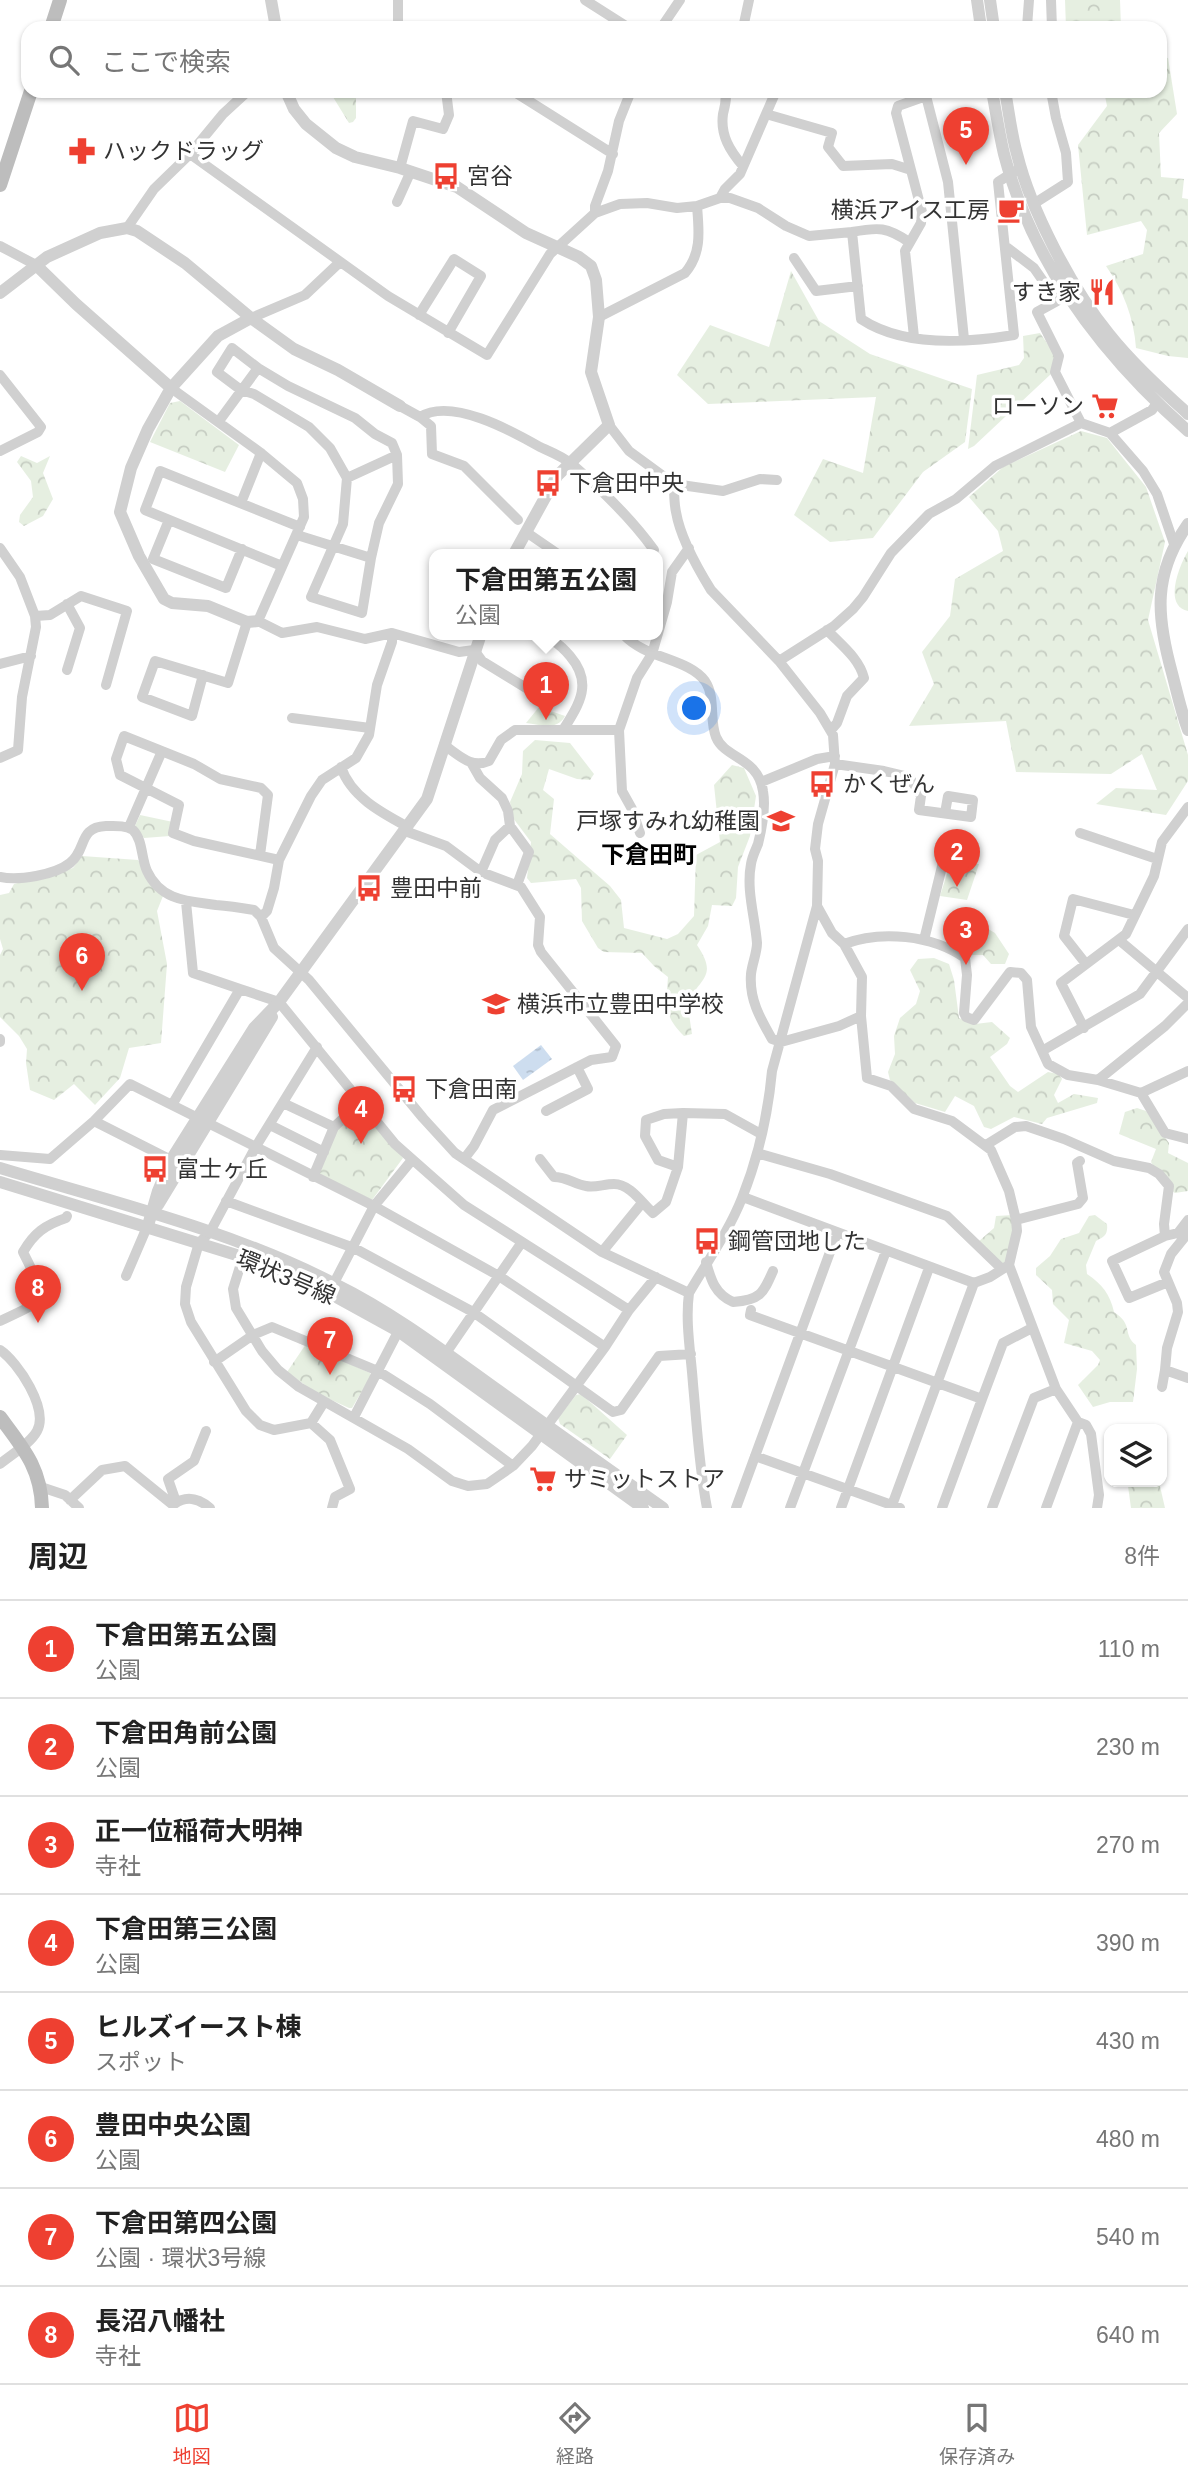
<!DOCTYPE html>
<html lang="ja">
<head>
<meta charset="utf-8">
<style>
	body { margin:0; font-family:Arial,"Noto Sans JP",sans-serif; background:#f2f2f2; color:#222 }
	.controls { position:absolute; right:21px; bottom:21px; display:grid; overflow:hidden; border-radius:14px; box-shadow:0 2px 5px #0004 }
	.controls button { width:63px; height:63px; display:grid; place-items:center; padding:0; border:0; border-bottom:2px solid #e0e0e0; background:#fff; color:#222; font:35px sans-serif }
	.you { position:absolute; left:695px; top:709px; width:24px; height:24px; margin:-18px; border:5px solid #fff; border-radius:50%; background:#1a73e8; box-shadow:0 0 0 10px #1a73e833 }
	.badge { display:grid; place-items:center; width:46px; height:46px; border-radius:50%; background:#ee4031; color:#fff; font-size:23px; font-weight:700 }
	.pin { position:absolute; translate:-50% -58px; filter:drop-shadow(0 2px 4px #0008) }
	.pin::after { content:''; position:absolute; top:37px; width:24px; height:21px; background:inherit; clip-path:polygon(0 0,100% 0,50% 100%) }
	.popup { position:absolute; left:429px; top:549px; width:234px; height:91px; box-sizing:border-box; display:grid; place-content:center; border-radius:14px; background:#fff; filter:drop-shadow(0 2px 5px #0005); font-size:23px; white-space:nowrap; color:#767676 }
	.popup b { font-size:26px; color:#222 }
	.popup::after { content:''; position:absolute; left:50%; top:100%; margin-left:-14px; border:14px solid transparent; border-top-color:#fff }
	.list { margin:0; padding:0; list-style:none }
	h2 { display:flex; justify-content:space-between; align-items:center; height:91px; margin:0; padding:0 28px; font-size:30px }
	h2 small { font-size:23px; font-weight:400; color:#767676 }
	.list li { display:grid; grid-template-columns:46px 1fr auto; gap:21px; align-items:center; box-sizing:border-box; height:98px; padding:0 28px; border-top:2px solid #e0e0e0 }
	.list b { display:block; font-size:26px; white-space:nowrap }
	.list p { margin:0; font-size:23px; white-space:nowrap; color:#767676 }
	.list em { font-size:23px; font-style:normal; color:#767676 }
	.icon { flex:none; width:38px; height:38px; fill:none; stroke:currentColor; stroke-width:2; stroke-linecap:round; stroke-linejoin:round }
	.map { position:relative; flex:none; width:1188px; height:1508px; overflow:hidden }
	.search { position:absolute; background:#fff; box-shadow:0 2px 5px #0004; left:21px; right:21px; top:21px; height:77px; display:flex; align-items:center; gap:18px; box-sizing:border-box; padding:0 24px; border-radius:21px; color:#767676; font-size:26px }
	.sheet { height:875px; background:#fff }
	nav { display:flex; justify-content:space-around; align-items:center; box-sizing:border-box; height:98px; border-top:2px solid #e0e0e0; background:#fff; font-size:19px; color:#767676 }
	nav a { display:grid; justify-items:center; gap:4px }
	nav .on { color:#ee4031 }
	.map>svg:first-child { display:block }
	.forest { fill:url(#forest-crowns) }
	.water { fill:url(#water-ripples) }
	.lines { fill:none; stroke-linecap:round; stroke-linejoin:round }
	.minor { stroke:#d0d0d0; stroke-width:10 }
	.tertiary { stroke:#d0d0d0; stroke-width:12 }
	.secondary { stroke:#bdbdbd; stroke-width:14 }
	.labels { text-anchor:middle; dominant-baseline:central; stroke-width:7; stroke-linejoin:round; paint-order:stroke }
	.poi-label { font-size:23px; fill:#333; stroke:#fff; text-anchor:start }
	.street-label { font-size:23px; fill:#333; stroke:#fff }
	.neighbourhood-label { font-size:24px; font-weight:bold; fill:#000; stroke:#fff }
</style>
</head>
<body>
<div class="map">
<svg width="1188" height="1508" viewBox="0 0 1188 1508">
	<defs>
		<pattern id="forest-crowns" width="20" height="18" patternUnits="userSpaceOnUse" patternTransform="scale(1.75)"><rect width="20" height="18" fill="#e6efe1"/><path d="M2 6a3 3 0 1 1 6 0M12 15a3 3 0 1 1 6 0" fill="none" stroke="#c6cdc2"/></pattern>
		<pattern id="water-ripples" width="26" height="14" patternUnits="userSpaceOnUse" patternTransform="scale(1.75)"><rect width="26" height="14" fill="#cdddef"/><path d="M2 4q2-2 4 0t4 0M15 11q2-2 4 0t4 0" fill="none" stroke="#b0becd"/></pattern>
	</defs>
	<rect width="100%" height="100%" fill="#fff"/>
	<path class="forest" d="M1065 0H1120L1121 28H1066Z
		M1160 57 1168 58 1177 114 1159 133 1161 177 1184 179 1182 198 1188 199V358L1168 356 1136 348C1134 318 1123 290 1106 266L1143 254 1147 230 1141 221 1087 235 1078 145 1107 106 1104 91H1160Z
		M309 91H356V118L353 122 349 123 333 97Z
		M791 271 819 321 870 354 972 389 965 442 923 472 873 538 830 542 794 515 823 459 863 473 876 397 708 404 677 375 710 325 769 347Z
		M1040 333 1056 356 1051 374 974 446 968 449 977 375 1019 365 1024 358 1023 336Z
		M180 401 239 445 225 472 150 442 170 403Z
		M1081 431 1107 438 1146 487 1165 542 1148 620 1188 755V781L1166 815 1096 804 1116 788 1157 790 1142 754 1111 774 1016 772 1006 721 909 726 934 684 922 652 950 616 955 579 1003 551 998 531 969 497 1003 467Z
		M21 456 37 463 50 456 43 473 53 499 43 516 24 526 19 522 20 515 33 497 31 481 17 462Z
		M1188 551V611C1163 606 1179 566 1188 551Z
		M539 707 565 716C557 731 541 725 526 723Z
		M535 740 570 743 594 774 590 780 577 779 549 769 543 790 554 799 550 834 610 886 621 900 624 928 667 939 678 934 694 916 696 855 720 842 714 785 732 765 744 768 756 796 750 836 738 867 736 898 732 906 712 905 708 926 697 945C716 974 705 976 687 1001L692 1034 684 1036C663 1015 666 1005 668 977L654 966 642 953 604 952 598 948 582 921 581 888 576 879 531 883 527 878 531 842 513 818 510 802 522 774 523 751Z
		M140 815 173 822 170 836 144 838 135 826Z
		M82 856 138 860 163 896 157 911 167 964 161 1043 129 1048 120 1078 95 1105 74 1084 54 1100 30 1090 26 1063 27 1049 19 1036 0 1017V955L3 949 0 939V895L9 893 14 884 73 868Z
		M951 861 979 864 967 900 940 896Z
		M983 926 995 933 1009 954 1005 964H991L983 955H968L958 944 959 930Z
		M934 958 949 964 954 980 959 1018 975 1024 992 1022 1010 1038 1007 1044 990 1057 1010 1086 1018 1092 1048 1072 1058 1074 1062 1079 1054 1095 1058 1103 1074 1094 1098 1098 1097 1103 1047 1118 1042 1124 1014 1117 991 1129 984 1127 974 1106 955 1096 945 1112 915 1103 890 1080 888 1072 895 1054 894 1036 900 1018 916 1004 920 991 910 970 918 959Z
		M1137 1108 1146 1111 1169 1143 1168 1153 1188 1163V1191L1175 1193 1168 1188 1151 1162 1156 1149 1119 1134 1125 1112Z
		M360 1110 364 1111 403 1158 372 1200 317 1173 337 1130Z
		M1013 1215C1015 1230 1014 1254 1002 1265L978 1242 994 1228 996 1216Z
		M1095 1215 1107 1224C1108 1234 1105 1237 1096 1241L1086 1265 1087 1274C1102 1284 1110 1294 1114 1312 1134 1325 1122 1334 1136 1345L1137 1369 1133 1402H1110L1093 1407 1078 1385 1098 1365 1100 1360 1092 1351 1064 1343 1069 1320 1053 1304 1052 1290 1036 1275V1268L1050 1256 1061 1239 1079 1233 1089 1216Z
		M306 1344 370 1373 371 1376 352 1408H349L316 1393 287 1372Z
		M581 1394 627 1435 610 1459 560 1424 558 1418 576 1395Z
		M1130 1482H1159L1165 1508H1131L1128 1486Z"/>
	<path class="water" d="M541 1045 552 1059 523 1080 513 1066Z"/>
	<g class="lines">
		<path class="minor" d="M398 0V28
			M585 0 629 28
			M1051 0 1052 28
			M661 28 680 0
			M743 28 749 0
			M1024 28 1027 27 1029 0
			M513 91 613 154
			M725 91C727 100 725 105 723 114 720 135 730 151 743 166
			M766 114 776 91
			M190 154 388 296 487 355 550 254 595 213 620 204 647 203 677 208 697 206 720 198H730L758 208 786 226 809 236 852 232 861 319C903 347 966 343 1014 335L998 182 1015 171
			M400 168 413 121 443 129 449 115 446 91
			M911 170 922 212 921 223 905 251 914 337
			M720 198 725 189 740 174 766 114 832 133 828 147 843 166 892 164 911 170 896 113 898 106 926 96 948 182 964 339
			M397 202 411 171
			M1035 203 1068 182 1066 153 1056 118 1051 91
			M595 213V206L608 171 619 121 631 91
			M127 228 154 189 190 154 223 114 248 91
			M852 232C879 227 887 227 909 242
			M0 246 36 265
			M1005 246 1034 268 1057 301 1037 312 1059 356 1055 372 1081 423 1110 433 1143 471 1157 494 1174 544
			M794 258 816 291 858 286
			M419 315 454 259 481 276 448 333
			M599 317 685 273C702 253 699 231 697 206
			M251 318 305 295 340 262
			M258 368 232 348 217 372 241 390 254 394 309 427 330 448 347 478
			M0 375 41 427 38 432 0 451
			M171 388 261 453 297 483 303 499 304 517 258 621 282 633 317 627 365 639 392 633 459 652 474 650 482 661 544 699
			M400 406 420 417C451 397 512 431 540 447 551 452 564 457 573 465 603 491 631 518 654 550
			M420 417 431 426 432 454 464 466 518 520
			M219 421 258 368 288 386 355 418 375 434 392 443 397 455 398 484 379 523 371 558 297 535
			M609 425 629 451 674 484C674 493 674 503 676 512 680 536 698 569 711 590L779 661 820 713 833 735 835 764 818 824 815 849 818 861 817 906 772 1071C768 1114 758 1158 742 1198 729 1231 707 1262 689 1293 685 1323 691 1354 693 1384 697 1426 699 1467 707 1508
			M1110 433 1152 410 1157 403
			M674 484 723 491 760 479 777 480
			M241 503 261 453
			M169 520 153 559 226 588 242 549
			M526 532 558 554
			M0 548 20 577 35 616 36 627 22 697 18 750 0 758
			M371 558 362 613 311 597 343 524 347 478 397 455
			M282 566 145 510 160 471 300 527
			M67 604 80 628 67 670
			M35 616 50 615 81 596 127 611 106 685
			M827 630C841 645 859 658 864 678L847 696 837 723 831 730
			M533 634C550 637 559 643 570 656 593 683 580 703 563 730
			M623 634C645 659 688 658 705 681 716 697 709 720 716 737 725 759 758 757 763 791 766 808 762 828 758 844 755 851 752 857 751 864 746 890 755 917 757 943 757 953 752 964 751 974 749 999 760 1018 772 1039L781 1042 839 1026 861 1016
			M779 661 834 626 853 609 863 597 891 553 929 514 956 499 995 466 1081 423
			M0 664 31 656
			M203 675 192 716 142 697 155 661 228 683 247 622
			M292 718 370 728
			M619 730 622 791 632 809 640 833
			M444 745C459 755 471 769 489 761L501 740 515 730H619L637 678 652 654 667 602 672 572 689 548
			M472 764 480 778 502 798 508 811 510 826 529 852 517 885
			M835 764 884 771 909 777 921 796 919 810 971 817 973 800 948 796 945 813
			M341 767C351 797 382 813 408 827
			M761 782 817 759 835 756
			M129 827 162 751
			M405 831 446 846 481 872 521 887 540 917 538 945 541 952 616 1046 612 1057 591 1060 493 1110 474 1146 464 1159
			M1080 833 1157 859
			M260 855 268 795 261 788 220 779 194 764 124 736 116 759 120 775 179 805 173 833 194 841 279 860
			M481 872 495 840 510 826
			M0 877C18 881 55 875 70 863 87 850 78 827 106 826 116 826 124 825 133 830 143 840 141 858 147 871 161 901 188 901 216 905 229 906 242 908 254 910L261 917 274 948 309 980 423 1118 455 1153 602 1252 689 1293
			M186 902 193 973 240 989
			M817 906 832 933 844 944 862 977 861 1016 867 1078 891 1086 914 1109 952 1121 991 1150 1009 1191 1016 1220 1017 1231 1009 1265 1056 1389 1034 1398 992 1508
			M261 917 267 911 274 888 279 860 311 796 322 780 356 758 369 735 377 685 392 642V633
			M924 940 947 846
			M1119 940 1188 998
			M844 944C881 930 932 935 965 958L967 975 964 1013 966 1017 974 1020 1010 972 1021 973 1027 980 1031 1027 1048 1064 1068 1075 1098 1080 1141 1093 1165 1133 1188 1139
			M1086 964 1064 936 1073 899 1134 915
			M1084 1028 1061 983 1126 934 1154 876 1162 842 1188 807
			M0 1039V1042
			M317 1047 255 1148 210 1232 199 1243 186 1287 185 1304 191 1322 246 1411 260 1425 274 1430 311 1423 324 1402
			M1042 1051 1140 994 1188 929
			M1098 1080 1165 1026 1188 1003
			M1141 1093 1188 1071
			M283 1103 334 1127
			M172 1105 240 989 279 1002 395 1144 464 1205 629 1310
			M546 1111 588 1089 577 1067
			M94 1121 171 1160
			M270 1125 324 1152
			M986 1145 1015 1127 1026 1126 1064 1139 1114 1161 1149 1168 1159 1174 1169 1186 1164 1224 1165 1236 1178 1233 1188 1220
			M757 1153 830 1174 947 1216 1002 1269
			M0 1155 50 1159 94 1121 130 1084 374 1206 499 1276 605 1347
			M540 1159 554 1177C567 1177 574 1184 586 1186 595 1188 604 1184 614 1184 630 1184 642 1203 653 1213L666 1202 678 1167 683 1113 725 1114 761 1134
			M678 1167 658 1160 645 1136 646 1120 664 1114 683 1113
			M313 1177 334 1127 361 1102
			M743 1197 974 1283 990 1277 1009 1265
			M226 1201 354 1248 473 1312 613 1412 621 1410 659 1356 691 1354
			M1016 1220 1078 1204 1083 1198 1077 1163 1080 1161
			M1188 1233 1171 1254 1164 1272 1177 1303 1178 1312 1167 1348 1165 1370 1188 1378
			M1165 1236 1112 1261 1129 1298 1168 1282
			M602 1252 642 1203
			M243 1257 233 1289 236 1308 262 1351 278 1370 299 1387 408 1449 452 1481 468 1486 487 1484 513 1466 532 1446 605 1347 629 1310 656 1277
			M706 1262C711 1280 715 1294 733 1302 760 1300 763 1294 773 1271
			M126 1276 147 1227
			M334 1283 374 1206 412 1160
			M751 1310 750 1315 982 1399 1003 1343 1032 1328
			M0 1321C50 1298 47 1301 23 1252 34 1233 45 1225 66 1218L67 1216
			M0 1350C18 1362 49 1409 37 1431 30 1444 12 1454 0 1464
			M446 1353 522 1242
			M214 1362 253 1335 272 1327 378 1371 430 1404 513 1466
			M1162 1387 1165 1370
			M354 1417 401 1326
			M1078 1422 1086 1425 1091 1434 1099 1495 1097 1508
			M311 1423 330 1440 350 1489 335 1497 332 1508
			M755 1456 900 1508
			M41 1487 65 1495 79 1508
			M70 1500 102 1470 125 1466 173 1505
			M176 1502 168 1479 194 1461 206 1431
			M173 1505C186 1495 198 1498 210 1508
			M736 1508 837 1233
			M790 1508 886 1251
			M841 1508 929 1268
			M891 1508 974 1283
			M942 1508 982 1399
			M1046 1508 1078 1422 1056 1389"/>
		<path class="tertiary" d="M271 0 276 28
			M977 0 981 28
			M990 0 994 28
			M286 91 294 109 306 124 336 148 355 157 400 168 457 187 526 233 579 257 591 266 596 280 599 317 591 372 609 425 557 476 514 554
			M992 91C996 112 999 133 1004 154 1033 265 1104 357 1188 431
			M1005 91C1009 112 1011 133 1017 154 1031 211 1072 289 1109 334 1132 363 1161 389 1188 414
			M36 265 76 304 171 388
			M0 293 47 257 100 233 127 228 137 231 185 263 251 318 294 349 338 370 400 406
			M251 318 218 336 171 388 148 429 131 468 120 512 139 556 164 599 172 603 208 606 247 622 258 621
			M1188 524C1153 574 1156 615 1172 673 1177 692 1181 711 1188 730
			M0 1168C113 1202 230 1230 335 1284 394 1313 446 1353 499 1391 554 1431 608 1469 663 1508
			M0 1182 243 1257 329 1293 398 1331 643 1508
			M158 1205 272 1017
			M149 1222 158 1191 171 1160 254 1028 279 1002 427 799 481 634"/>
		<path class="secondary" d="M51 28 60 0
			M0 185 31 91
			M0 1417C23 1448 41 1468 42 1508"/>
	</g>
	<defs>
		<symbol id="pharmacy-bare" viewBox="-9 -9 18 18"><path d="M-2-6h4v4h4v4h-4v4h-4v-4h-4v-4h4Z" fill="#ee4031" stroke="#fff" stroke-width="2.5" paint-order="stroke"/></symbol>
		<symbol id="bus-bare" viewBox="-9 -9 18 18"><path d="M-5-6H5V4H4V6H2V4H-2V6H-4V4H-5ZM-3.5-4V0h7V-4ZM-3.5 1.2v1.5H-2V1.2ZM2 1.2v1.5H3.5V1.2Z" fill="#ee4031" stroke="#fff" stroke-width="2.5" paint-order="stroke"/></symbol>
		<symbol id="cafe-bare" viewBox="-9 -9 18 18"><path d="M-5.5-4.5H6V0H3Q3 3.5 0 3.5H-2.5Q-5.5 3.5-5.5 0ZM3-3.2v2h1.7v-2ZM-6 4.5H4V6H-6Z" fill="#ee4031" stroke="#fff" stroke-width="2.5" paint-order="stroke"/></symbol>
		<symbol id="restaurant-bare" viewBox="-9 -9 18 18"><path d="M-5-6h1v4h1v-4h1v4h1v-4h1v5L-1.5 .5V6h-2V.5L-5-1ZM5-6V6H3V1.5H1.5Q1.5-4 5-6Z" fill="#ee4031" stroke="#fff" stroke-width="2.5" paint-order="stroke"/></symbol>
		<symbol id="supermarket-bare" viewBox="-9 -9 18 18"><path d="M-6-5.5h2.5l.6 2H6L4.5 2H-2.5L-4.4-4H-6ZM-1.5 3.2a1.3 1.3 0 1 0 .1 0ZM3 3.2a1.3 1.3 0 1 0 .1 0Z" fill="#ee4031" stroke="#fff" stroke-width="2.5" paint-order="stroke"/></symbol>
		<symbol id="school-bare" viewBox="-9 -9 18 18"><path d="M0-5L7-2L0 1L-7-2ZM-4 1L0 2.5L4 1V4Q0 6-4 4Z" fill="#ee4031" stroke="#fff" stroke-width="2.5" paint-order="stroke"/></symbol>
	</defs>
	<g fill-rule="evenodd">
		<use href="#pharmacy-bare" x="63" y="132" width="38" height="38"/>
		<use href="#bus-bare" x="427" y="157" width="38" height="38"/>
		<use href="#cafe-bare" x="992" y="191" width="38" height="38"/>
		<use href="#restaurant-bare" x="1083" y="273" width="38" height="38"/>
		<use href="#supermarket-bare" x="1086" y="387" width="38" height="38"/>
		<use href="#bus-bare" x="529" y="464" width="38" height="38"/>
		<use href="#bus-bare" x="803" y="765" width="38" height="38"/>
		<use href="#school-bare" x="762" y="802" width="38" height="38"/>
		<use href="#bus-bare" x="350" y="869" width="38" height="38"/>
		<use href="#school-bare" x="477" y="985" width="38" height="38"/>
		<use href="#bus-bare" x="385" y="1070" width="38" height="38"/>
		<use href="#bus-bare" x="136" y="1150" width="38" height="38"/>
		<use href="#bus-bare" x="688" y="1222" width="38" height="38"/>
		<use href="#supermarket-bare" x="524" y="1460" width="38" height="38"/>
	</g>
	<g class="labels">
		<g class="poi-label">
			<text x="103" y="151">ハックドラッグ</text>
			<text x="467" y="176">宮谷</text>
			<text x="990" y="210" text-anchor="end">横浜アイス工房</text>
			<text x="1081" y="292" text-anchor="end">すき家</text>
			<text x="1084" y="406" text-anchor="end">ローソン</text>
			<text x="569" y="483">下倉田中央</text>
			<text x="843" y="784">かくぜん</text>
			<text x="760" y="821" text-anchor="end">戸塚すみれ幼稚園</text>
			<text x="390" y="888">豊田中前</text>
			<text x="517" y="1004">横浜市立豊田中学校</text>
			<text x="425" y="1089">下倉田南</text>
			<text x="176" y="1169">富士ヶ丘</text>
			<text x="728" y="1241">鋼管団地した</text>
			<text x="564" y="1479">サミットストア</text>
		</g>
		<g class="street-label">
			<text transform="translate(286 1277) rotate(23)">環状3号線</text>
		</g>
		<g class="neighbourhood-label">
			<text x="649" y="854">下倉田町</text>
		</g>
	</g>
</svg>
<div class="controls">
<button><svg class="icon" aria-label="layers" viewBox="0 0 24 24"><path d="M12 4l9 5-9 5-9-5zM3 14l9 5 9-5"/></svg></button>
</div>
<div class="you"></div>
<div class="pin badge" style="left:546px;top:720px">1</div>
<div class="popup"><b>下倉田第五公園</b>公園</div>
<div class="pin badge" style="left:957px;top:887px">2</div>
<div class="pin badge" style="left:966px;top:965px">3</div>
<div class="pin badge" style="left:361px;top:1144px">4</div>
<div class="pin badge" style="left:966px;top:165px">5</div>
<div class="pin badge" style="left:82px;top:991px">6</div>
<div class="pin badge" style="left:330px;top:1375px">7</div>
<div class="pin badge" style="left:38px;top:1323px">8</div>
<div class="search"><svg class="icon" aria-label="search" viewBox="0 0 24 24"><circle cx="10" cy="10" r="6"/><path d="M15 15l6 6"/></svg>ここで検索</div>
</div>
<section class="sheet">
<h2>周辺<small>8件</small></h2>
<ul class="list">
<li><span class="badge">1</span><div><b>下倉田第五公園</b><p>公園</p></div><em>110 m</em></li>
<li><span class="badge">2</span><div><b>下倉田角前公園</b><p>公園</p></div><em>230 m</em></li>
<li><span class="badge">3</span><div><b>正一位稲荷大明神</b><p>寺社</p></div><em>270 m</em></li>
<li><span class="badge">4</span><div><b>下倉田第三公園</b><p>公園</p></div><em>390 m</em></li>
<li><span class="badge">5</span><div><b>ヒルズイースト棟</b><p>スポット</p></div><em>430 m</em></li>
<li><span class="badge">6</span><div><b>豊田中央公園</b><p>公園</p></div><em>480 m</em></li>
<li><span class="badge">7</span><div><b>下倉田第四公園</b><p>公園 · 環状3号線</p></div><em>540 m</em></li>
<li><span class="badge">8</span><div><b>長沼八幡社</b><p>寺社</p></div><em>640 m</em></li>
</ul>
</section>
<nav>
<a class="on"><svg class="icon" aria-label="map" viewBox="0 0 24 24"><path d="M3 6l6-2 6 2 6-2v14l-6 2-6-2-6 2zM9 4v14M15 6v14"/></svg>地図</a>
<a><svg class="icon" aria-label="directions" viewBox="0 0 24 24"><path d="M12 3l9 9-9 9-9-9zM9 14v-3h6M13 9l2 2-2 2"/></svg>経路</a>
<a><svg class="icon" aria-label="saved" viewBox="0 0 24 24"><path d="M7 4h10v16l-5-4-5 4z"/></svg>保存済み</a>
</nav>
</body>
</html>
